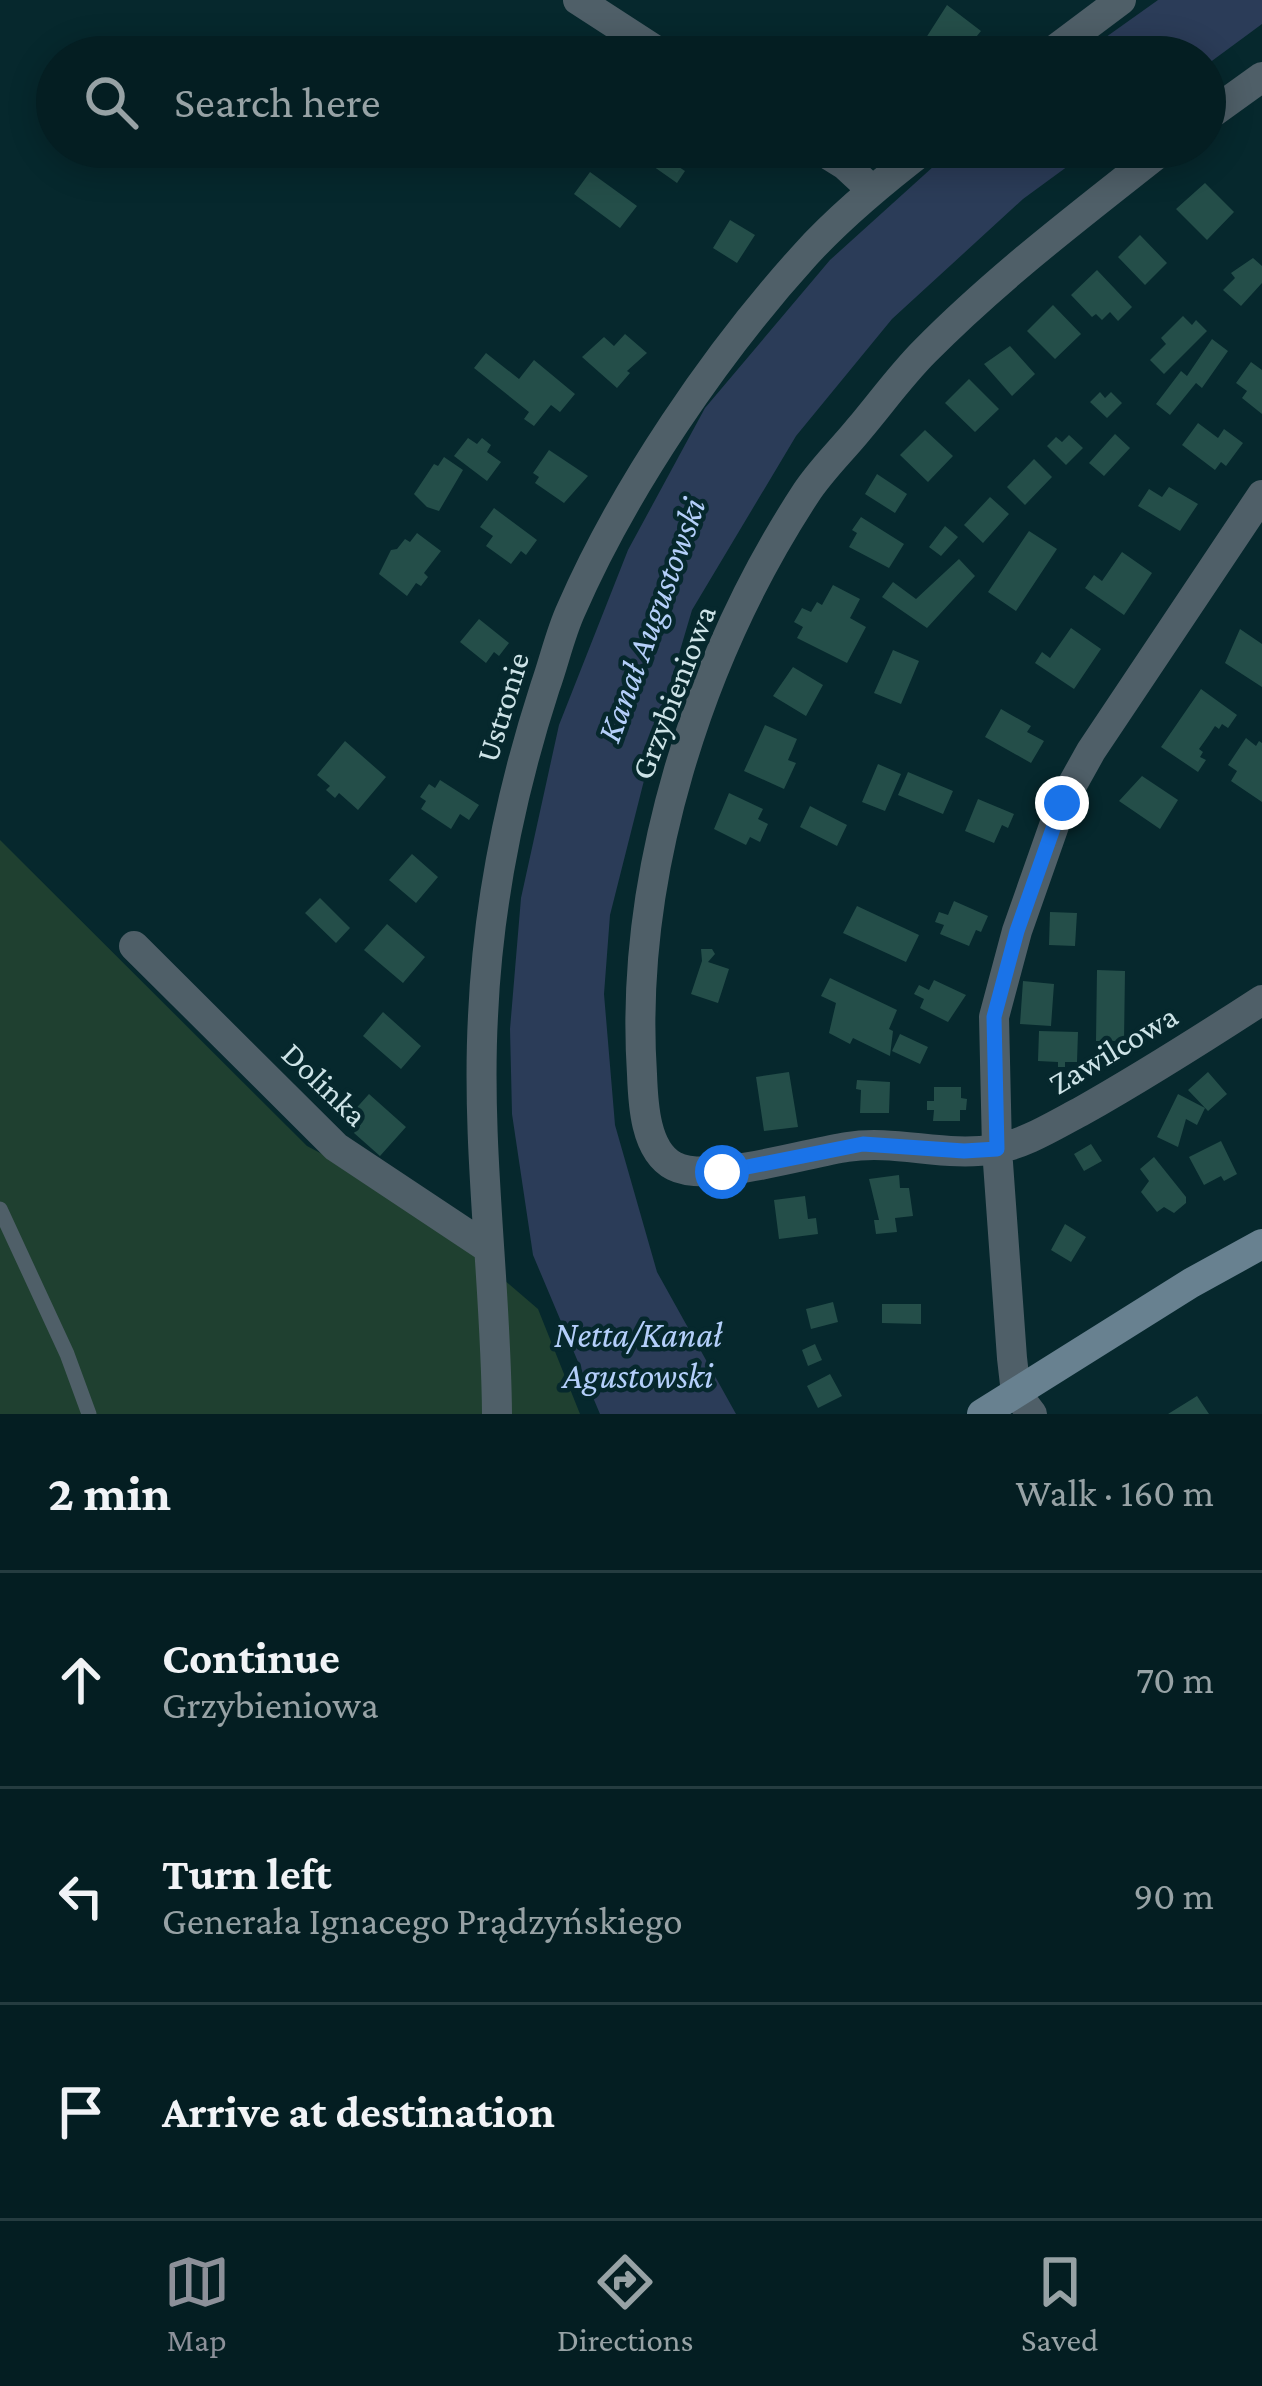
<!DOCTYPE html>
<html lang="en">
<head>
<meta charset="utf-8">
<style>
	body { margin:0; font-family:"Crimson Pro",serif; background:#0d272a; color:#f1f3f6 }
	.stop { position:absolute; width:36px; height:36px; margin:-27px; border:9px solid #1a73e8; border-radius:50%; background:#fff }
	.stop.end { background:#1a73e8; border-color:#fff; box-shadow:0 3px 12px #0008 }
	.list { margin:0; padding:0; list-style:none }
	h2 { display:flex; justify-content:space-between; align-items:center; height:156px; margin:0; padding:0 48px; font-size:51px }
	h2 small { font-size:39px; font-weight:400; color:#97a2a5 }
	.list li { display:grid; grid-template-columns:78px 1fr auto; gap:36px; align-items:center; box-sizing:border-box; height:216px; padding:0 48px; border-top:3px solid #253c40 }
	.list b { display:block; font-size:45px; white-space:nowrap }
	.list p { margin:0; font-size:39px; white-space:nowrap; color:#97a2a5 }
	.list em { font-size:39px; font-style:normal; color:#97a2a5 }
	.icon { flex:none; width:66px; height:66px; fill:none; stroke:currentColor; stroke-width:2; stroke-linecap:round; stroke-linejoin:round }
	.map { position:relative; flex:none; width:1262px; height:1414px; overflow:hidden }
	.search { position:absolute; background:#041e22; box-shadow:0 6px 30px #0003; left:36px; right:36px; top:36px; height:132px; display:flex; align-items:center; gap:30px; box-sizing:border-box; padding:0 42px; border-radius:66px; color:#97a2a5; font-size:45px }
	.sheet { height:804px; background:#041e22 }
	nav { display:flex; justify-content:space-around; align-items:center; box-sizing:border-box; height:168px; border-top:3px solid #253c40; background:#041e22; font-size:33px; color:#97a2a5 }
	nav a { display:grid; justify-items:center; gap:6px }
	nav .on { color:#8c9099 }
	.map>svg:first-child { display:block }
	.green { fill:#1f4030 }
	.water { fill:#2b3c58 }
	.building { fill:#244e49 }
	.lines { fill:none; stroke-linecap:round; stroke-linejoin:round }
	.lane { stroke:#4f5f68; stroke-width:15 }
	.street { stroke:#4f5f68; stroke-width:30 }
	.secondary { stroke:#688190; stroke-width:30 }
	.route { stroke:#1a73e8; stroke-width:15 }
	.labels { text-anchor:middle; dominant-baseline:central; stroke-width:9; stroke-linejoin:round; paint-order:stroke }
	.street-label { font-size:33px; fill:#cde3e7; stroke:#06282d }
	.water-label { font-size:36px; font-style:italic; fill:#b4cffa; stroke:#06282d }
</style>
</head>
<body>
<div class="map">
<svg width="1262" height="1414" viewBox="0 0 1262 1414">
	<rect width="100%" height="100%" fill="#06282d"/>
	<path class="green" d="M0 840 307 1146 413 1202 538 1309 580 1414H0Z"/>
	<path class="water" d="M1158 0H1262V24L1205 66V57H1078Z
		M955 147H1094L1023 199 892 319 796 436 692 610 658 725 610 915 604 994 615 1125 657 1272 736 1414H600L533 1255 512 1114 510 1029 521 898 559 725 628 550 705 408 830 260Z"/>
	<path class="building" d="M947 5 981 31 963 53 954 46 945 57H923L917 52Z
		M647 147H692L696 152 679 167 685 171 677 183 640 157Z
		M590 172 637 206 620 228 574 194Z
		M1205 183 1234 212 1207 240 1176 209Z
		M730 220 755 235 737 263 713 248Z
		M1140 235 1167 263 1145 285 1118 257Z
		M1253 258 1262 266V283L1241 306 1223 290 1235 278 1231 273Z
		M1097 270 1132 307 1118 321 1110 312 1102 320 1096 314 1092 317 1071 295Z
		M1053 305 1081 334 1055 359 1027 331Z
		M1183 316 1192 325 1196 320 1207 331 1164 374 1150 360 1166 344 1161 338Z
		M625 334 647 353 627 371 630 373 617 388 582 357 604 337 614 346Z
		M1212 339 1228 351 1202 388 1196 383 1170 415 1156 404 1181 371 1187 376Z
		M1010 346 1035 374 1012 396 984 364Z
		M486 353 519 379 534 360 575 394 560 412 551 405 534 426 524 419 529 412 474 368Z
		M1251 362 1262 370V414L1242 398 1247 391 1236 383Z
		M969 379 999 409 975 432 945 403Z
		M1100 392 1105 398 1111 392 1122 403 1107 418 1090 402Z
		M1198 423 1218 438 1224 429 1243 443 1226 466 1221 462 1215 470 1182 445Z
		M925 430 953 456 928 482 900 455Z
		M1115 434 1130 448 1104 476 1089 463Z
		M1069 435 1083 448 1066 465 1047 446 1056 437 1062 442Z
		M468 438 477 444 482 438 491 445 487 452 501 462 487 481 454 456Z
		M549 450 588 476 564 503 535 483 539 477 533 473Z
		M444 457 463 470 439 511 427 507 414 494 434 464 438 466Z
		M1034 459 1052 477 1025 505 1007 487Z
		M877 474 907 494 895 513 865 494Z
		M1169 487 1198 504 1180 531 1138 506 1149 489 1162 497Z
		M990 497 1009 514 983 543 964 525Z
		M494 508 537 540 526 555 521 551 511 564 486 546 493 536 480 527Z
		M861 517 904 544 889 568 849 547 857 533 852 530Z
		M945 526 958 537 941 556 929 547Z
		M1029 531 1057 549 1016 611 988 592Z
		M417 533 441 551 424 573 428 577 421 586 416 583 407 596 379 574 391 550 397 549 405 539 410 542Z
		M1122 552 1152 573 1124 615 1085 588 1094 575 1102 581Z
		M959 559 975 576 927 628 882 597 893 582 916 599Z
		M833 585 860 599 850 618 866 627 847 663 797 638 803 627 794 622 802 608 811 612 817 602 822 605Z
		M479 619 509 643 499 656 494 652 486 663 460 642Z
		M1071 628 1101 649 1074 689 1035 663 1042 652 1050 658Z
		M1240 629 1262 644V687L1225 663Z
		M893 650 919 661 901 704 874 693Z
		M793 667 823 685 806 716 773 696Z
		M1201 689 1237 715 1228 728 1222 724 1219 729 1215 726 1209 735 1199 749 1203 752 1200 757 1206 760 1198 772 1161 747Z
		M1001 709 1031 726 1027 732 1044 741 1031 763 985 737Z
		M765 725 797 739 788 760 796 763 784 789 744 771Z
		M1246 738 1256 746 1259 741 1262 743V802L1231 781 1237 771 1228 765Z
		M345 741 386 777 358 810 339 793 335 798 326 790 330 786 317 775Z
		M878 764 901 774 885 811 862 802Z
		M908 772 953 791 943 814 898 795Z
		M1142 776 1178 800 1160 829 1119 801Z
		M440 780 479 805 469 820 460 814 451 829 421 809 426 801 420 797 429 784 435 788Z
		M729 793 763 809 758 819 768 824 760 842 750 837 746 845 714 829Z
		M978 799 1014 814 1008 828 1002 825 994 843 965 831Z
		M810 806 847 825 837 846 800 827Z
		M412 854 438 877 416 903 389 880Z
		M320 898 350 928 336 943 305 913Z
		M954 901 988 916 981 932 976 930 969 946 940 934 944 925 935 922 939 912 948 915Z
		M857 906 919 935 906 962 843 933Z
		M1050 912 1077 913 1075 946 1049 945Z
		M387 924 425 957 403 983 364 950Z
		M701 949H712L715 954 708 962 729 969 718 1003 691 994 702 961Z
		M1097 970 1125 971 1124 1041H1096Z
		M830 978 897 1010 889 1029 893 1031 890 1056 853 1038 850 1044 829 1033 836 1003 821 996Z
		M934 980 966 995 948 1022 920 1008 924 999 914 994 919 985 929 990Z
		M1023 981 1054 984 1051 1026 1020 1024Z
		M383 1012 421 1046 401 1069 363 1036Z
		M1039 1031 1078 1032 1077 1062H1065V1067H1058V1062L1038 1061Z
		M900 1034 928 1047 920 1064 892 1051Z
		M789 1072 798 1127 764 1131 756 1077Z
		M1208 1072 1227 1094 1208 1111 1188 1090Z
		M857 1080 890 1082 889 1113H860L861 1090 856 1089Z
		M934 1087H961V1098L967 1099 966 1110H960V1121H933L934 1110H927V1101H934Z
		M369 1094 406 1127 380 1156 354 1133 361 1124 351 1114Z
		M1178 1094 1205 1108 1197 1125 1186 1119 1178 1147 1157 1137Z
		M1221 1141 1237 1174 1224 1181 1221 1176 1204 1185 1189 1157Z
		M1091 1144 1102 1161 1084 1171 1074 1154Z
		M1154 1157 1186 1197V1203L1174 1213 1164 1207 1157 1212 1141 1192 1149 1181 1140 1169Z
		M899 1175 900 1188H909L913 1216 895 1218 897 1232 876 1234 874 1220H879L869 1179Z
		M805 1196 808 1219 816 1218 818 1234 779 1239 774 1200Z
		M1065 1224 1086 1237 1071 1262 1051 1250Z
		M833 1302 838 1322 811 1329 806 1309Z
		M882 1304H921V1324L882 1323Z
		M815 1344 822 1360 808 1366 802 1350Z
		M830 1374 842 1396 818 1408 807 1386Z
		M1197 1396 1209 1414H1168Z"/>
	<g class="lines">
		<path class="lane" d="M0 1209 67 1354 89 1414"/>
		<path class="street" d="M578 0 666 57
			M1045 57 1121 0
			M1205 118 1262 77
			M816 147 845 165 872 190
			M1166 147C1084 212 999 276 925 351 901 375 881 403 859 429 842 450 821 470 806 493 698 658 629 876 642 1074 643 1103 645 1151 674 1166 708 1184 806 1153 847 1147 896 1139 946 1158 995 1149 1025 1144 1053 1126 1080 1112 1142 1077 1202 1039 1262 1000
			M134 946 336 1147 488 1248
			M497 1414C496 1281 476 1149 483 1016 488 902 510 795 545 687 554 662 560 634 571 610 624 488 716 353 805 255 841 215 884 180 927 147
			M1032 1414 1016 1393 1012 1358 997 1149 994 1017 1017 931 1062 803 1091 751 1262 495"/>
		<path class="secondary" d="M982 1414 1191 1283 1262 1244"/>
	</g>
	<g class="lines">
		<path class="route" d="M722 1172 863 1144 964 1151 997 1149 994 1017 1017 931 1062 803"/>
	</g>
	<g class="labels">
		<g class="street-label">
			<text transform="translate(673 692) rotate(-69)">Grzybieniowa</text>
			<text transform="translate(502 707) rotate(-73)">Ustronie</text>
			<text transform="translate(1113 1049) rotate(-31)">Zawilcowa</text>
			<text transform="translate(325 1084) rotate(44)">Dolinka</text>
		</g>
		<g class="water-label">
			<text transform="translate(651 620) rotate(-70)">Kanał Augustowski</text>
			<text x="638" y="1335">Netta/Kanał<tspan x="638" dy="41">Agustowski</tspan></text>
		</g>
	</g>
</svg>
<div class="stop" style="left:722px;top:1172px"></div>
<div class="stop end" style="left:1062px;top:803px"></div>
<div class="search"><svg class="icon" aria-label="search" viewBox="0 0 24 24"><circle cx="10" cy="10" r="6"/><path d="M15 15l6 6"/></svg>Search here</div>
</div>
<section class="sheet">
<h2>2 min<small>Walk · 160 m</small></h2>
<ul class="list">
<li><svg class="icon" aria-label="ahead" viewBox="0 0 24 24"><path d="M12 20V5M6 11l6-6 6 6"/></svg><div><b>Continue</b><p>Grzybieniowa</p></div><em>70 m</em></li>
<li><svg class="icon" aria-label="left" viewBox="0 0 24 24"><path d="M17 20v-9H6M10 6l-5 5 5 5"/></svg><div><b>Turn left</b><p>Generała Ignacego Prądzyńskiego</p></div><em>90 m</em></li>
<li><svg class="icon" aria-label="arrive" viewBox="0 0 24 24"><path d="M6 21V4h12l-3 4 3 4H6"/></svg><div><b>Arrive at destination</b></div></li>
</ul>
</section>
<nav>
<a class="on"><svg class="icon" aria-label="map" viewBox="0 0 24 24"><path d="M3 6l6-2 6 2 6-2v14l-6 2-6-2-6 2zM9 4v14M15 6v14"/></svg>Map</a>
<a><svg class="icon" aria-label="directions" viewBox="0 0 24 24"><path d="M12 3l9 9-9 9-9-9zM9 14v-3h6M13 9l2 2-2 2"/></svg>Directions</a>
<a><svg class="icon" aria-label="saved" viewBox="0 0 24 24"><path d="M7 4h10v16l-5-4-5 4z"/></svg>Saved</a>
</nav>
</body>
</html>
